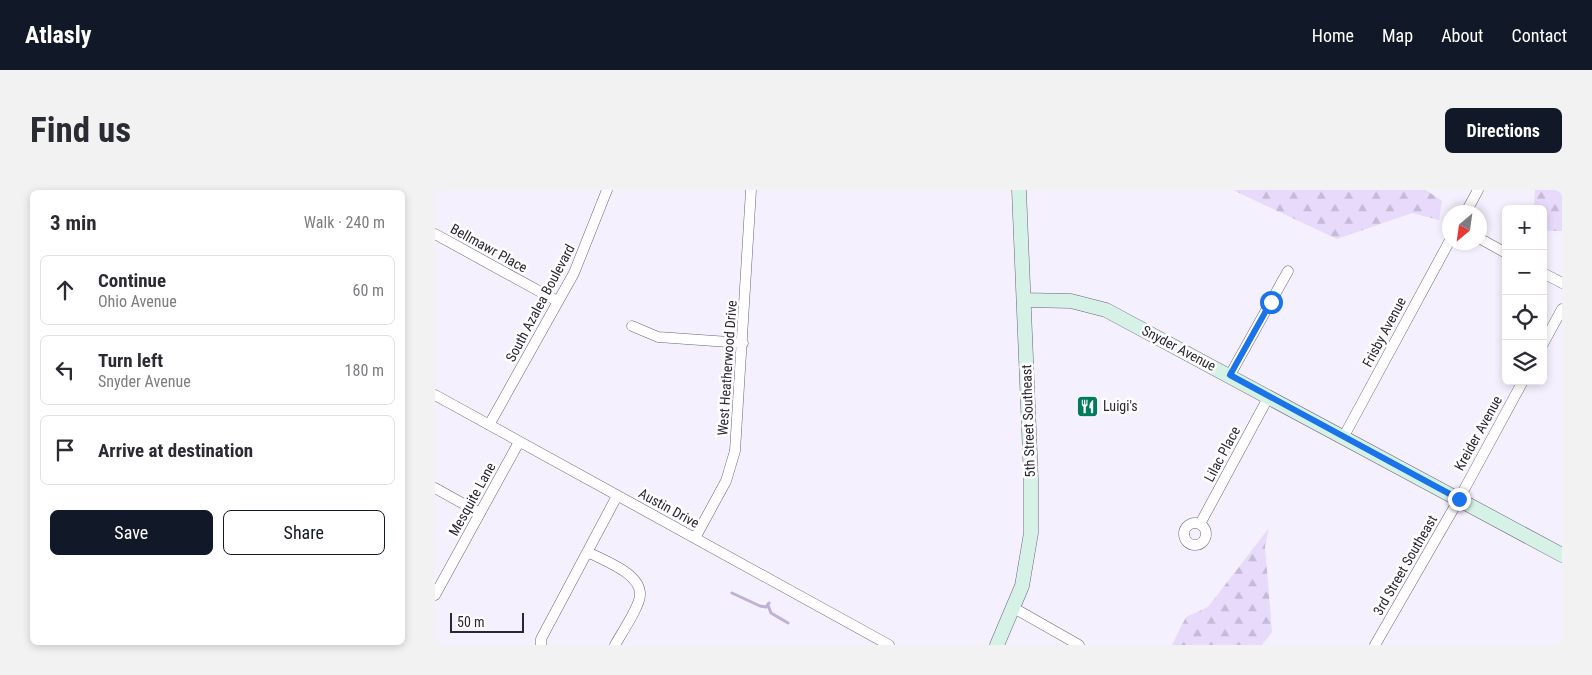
<!DOCTYPE html>
<html lang="en">
<head>
<meta charset="utf-8">
<style>
	body { margin:0; font-family:"Roboto Condensed",sans-serif; background:#f2f2f3; color:#2b2b33 }
	.controls { position:absolute; right:15px; top:15px; display:grid; overflow:hidden; border-radius:8px; box-shadow:0 2px 8px #0003 }
	.controls button { width:45px; height:45px; display:grid; place-items:center; padding:0; border:0; border-bottom:1px solid #e1e1e2; background:#fff; color:#2b2b33; font:25px sans-serif }
	.compass { position:absolute; left:1007px; top:15px; width:45px; height:45px; border-radius:50%; background:#fff; box-shadow:0 2px 8px #0003; rotate:209deg }
	.scale { position:absolute; left:15px; bottom:12px; width:74px; box-sizing:border-box; padding-left:5px; border:2px solid #2b2732; border-top:0; font-size:14px; line-height:18px; white-space:nowrap; color:#2b2732; -webkit-text-stroke:4px #fff; paint-order:stroke }
	.stop { position:absolute; width:15px; height:15px; margin:-11px; border:4px solid #1a73e8; border-radius:50%; background:#fff }
	.stop.end { background:#1a73e8; border-color:#fff; box-shadow:0 1px 5px #0008 }
	.list { margin:0; padding:0; list-style:none }
	h2 { display:flex; justify-content:space-between; align-items:center; height:65px; margin:0; padding:0 20px; font-size:21px }
	h2 small { font-size:16px; font-weight:400; color:#7c7c81 }
	.list li { display:grid; grid-template-columns:32px 1fr auto; gap:15px; align-items:center; box-sizing:border-box; height:70px; margin:0 10px 10px; padding:0 10px; border:1px solid #e1e1e2; border-radius:8px }
	.list b { display:block; font-size:19px; white-space:nowrap }
	.list p { margin:0; font-size:16px; white-space:nowrap; color:#7c7c81 }
	.list em { font-size:16px; font-style:normal; color:#7c7c81 }
	.actions { display:flex; gap:10px; padding:15px 20px }
	.actions a { flex:1; padding:11px 0; border:1px solid #111827; border-radius:8px; text-align:center; font-size:18px; color:#111827 }
	.actions .main { background:#111827; color:#fff }
	.icon { flex:none; width:28px; height:28px; fill:none; stroke:currentColor; stroke-width:2; stroke-linecap:round; stroke-linejoin:round }
	.map { position:relative; flex:none; width:1127px; height:455px; overflow:hidden; border-radius:8px }
	header { display:flex; align-items:center; gap:30px; box-sizing:border-box; height:70px; padding:0 25px; background:#111827; color:#fff }
	header strong { font-size:24px }
	nav { display:flex; gap:28px; margin-inline-start:auto; font-size:18px }
	.intro { display:flex; align-items:center; justify-content:space-between; box-sizing:border-box; height:120px; padding:0 30px }
	h1 { margin:0; font-size:35px }
	.button { padding:12px 22px; border-radius:8px; background:#111827; color:#fff; font-size:18px; font-weight:700 }
	main { display:flex; gap:30px; padding:0 30px }
	aside { flex:1; background:#fff; border-radius:8px; box-shadow:0 2px 8px #0003 }
	.map>svg:first-child { display:block }
	.forest { fill:url(#forest-firs) }
	.lines { fill:none; stroke-linecap:round; stroke-linejoin:round }
	.stream { stroke:#c1b2d5; stroke-width:3 }
	.minor-casing { stroke:#6c617c; stroke-width:11 }
	.secondary-casing { stroke:#6c617c; stroke-width:15 }
	.minor { stroke:#fff; stroke-width:10 }
	.secondary { stroke:#d6f2e7; stroke-width:14 }
	.route { stroke:#1a73e8; stroke-width:6 }
	.labels { text-anchor:middle; dominant-baseline:central; stroke-width:5; stroke-linejoin:round; paint-order:stroke }
	.street-label { font-size:14px; fill:#2b2732; stroke:#fff }
	.poi-label { font-size:14px; fill:#2b2732; stroke:#fff; text-anchor:start }
</style>
</head>
<body>
<header>
<strong>Atlasly</strong>
<nav><a>Home</a><a>Map</a><a>About</a><a>Contact</a></nav>
</header>
<div class="intro"><h1>Find us</h1><a class="button">Directions</a></div>
<main>
<aside>
<h2>3 min<small>Walk · 240 m</small></h2>
<ul class="list">
<li><svg class="icon" aria-label="ahead" viewBox="0 0 24 24"><path d="M12 20V5M6 11l6-6 6 6"/></svg><div><b>Continue</b><p>Ohio Avenue</p></div><em>60 m</em></li>
<li><svg class="icon" aria-label="left" viewBox="0 0 24 24"><path d="M17 20v-9H6M10 6l-5 5 5 5"/></svg><div><b>Turn left</b><p>Snyder Avenue</p></div><em>180 m</em></li>
<li><svg class="icon" aria-label="arrive" viewBox="0 0 24 24"><path d="M6 21V4h12l-3 4 3 4H6"/></svg><div><b>Arrive at destination</b></div></li>
</ul>
<div class="actions"><a class="main">Save</a><a>Share</a></div>
</aside>
<div class="map">
<svg width="1127" height="455" viewBox="0 0 1127 455">
	<defs>
		<pattern id="forest-firs" width="22" height="20" patternUnits="userSpaceOnUse" patternTransform="scale(1.25)"><rect width="22" height="20" fill="#e7dafa"/><path d="M5 1l3.5 6h-7zM16 11l3.5 6h-7z" fill="#c6bbd7"/></pattern>
	</defs>
	<rect width="100%" height="100%" fill="#f5f0fd"/>
	<path class="forest" d="M798 0H991L1007 11 1004 30 977 23 902 49Z
		M1100 0H1127V41H1108V19H1099Z
		M834 338 830 356 837 442 827 455H737L751 427 773 417Z"/>
	<g class="lines">
		<path class="stream" d="M297 403 325 416 331 417 334 413
			M333 415 336 423 353 433"/>
		<defs>
			<path id="minor" d="M1031 22 1043 0
				M0 44 122 111
				M1044 48 1071 63
				M1108 83 1127 93
				M197 136 223 147 308 153
				M1108 154 1127 119
				M795 185 853 81
				M0 205 454 455
				M54 235 139 83 172 0
				M909 246 1014 52
				M0 298 45 323
				M749 344a11 11 0 1 1 22 0a11 11 0 1 1-22 0Z
				M765 334 834 206
				M260 348 291 291 300 261 316 0
				M153 362C169 371 206 383 205 405 205 416 186 444 180 455
				M0 405 84 252
				M579 418 644 455
				M106 455V449L182 306
				M940 455 1024 309 1088 191"/>
			<path id="secondary" d="M589 110 636 111 671 120 1127 365
				M562 455 587 396 596 343V289L584 0"/>
		</defs>
		<use href="#minor" class="minor-casing"/>
		<use href="#secondary" class="secondary-casing"/>
		<use href="#minor" class="minor"/>
		<use href="#secondary" class="secondary"/>
	</g>
	<g class="lines">
		<path class="route" d="M836 112 795 185 1024 309"/>
	</g>
	<defs>
		<symbol id="restaurant-square" viewBox="-11 -11 22 22"><rect x="-9" y="-9" width="18" height="18" rx="4" fill="#007c5a" stroke="#fff"/><path d="M-5-6h1v4h1v-4h1v4h1v-4h1v5L-1.5 .5V6h-2V.5L-5-1ZM5-6V6H3V1.5H1.5Q1.5-4 5-6Z" fill="#fff"/></symbol>
	</defs>
	<g fill-rule="evenodd">
		<use href="#restaurant-square" x="640" y="204" width="25" height="25"/>
	</g>
	<g class="labels">
		<g class="street-label">
			<text transform="translate(54 58) rotate(29)">Bellmawr Place</text>
			<text transform="translate(105 113) rotate(-62)">South Azalea Boulevard</text>
			<text transform="translate(949 142) rotate(-62)">Frisby Avenue</text>
			<text transform="translate(744 158) rotate(28)">Snyder Avenue</text>
			<text transform="translate(292 178) rotate(-86)">West Heatherwood Drive</text>
			<text transform="translate(593 231) rotate(-92)">5th Street Southeast</text>
			<text transform="translate(1043 243) rotate(-61)">Kreider Avenue</text>
			<text transform="translate(787 264) rotate(-62)">Lilac Place</text>
			<text transform="translate(37 309) rotate(-61)">Mesquite Lane</text>
			<text transform="translate(234 318) rotate(29)">Austin Drive</text>
			<text transform="translate(970 375) rotate(-60)">3rd Street Southeast</text>
		</g>
		<g class="poi-label">
			<text x="668" y="216">Luigi's</text>
		</g>
	</g>
</svg>
<div class="controls">
<button>+</button>
<button>−</button>
<button><svg class="icon" aria-label="locate" viewBox="0 0 24 24"><circle cx="12" cy="12" r="6"/><path d="M12 2v4M12 18v4M2 12h4M18 12h4"/></svg></button>
<button><svg class="icon" aria-label="layers" viewBox="0 0 24 24"><path d="M12 4l9 5-9 5-9-5zM3 14l9 5 9-5"/></svg></button>
</div>
<svg class="compass" viewBox="-18 -18 36 36"><path d="M0-13l5 13h-10z" fill="#e53935"/><path d="M0 13l5-13h-10z" fill="#7c7c81"/></svg>
<div class="scale">50 m</div>
<div class="stop" style="left:836px;top:112px"></div>
<div class="stop end" style="left:1024px;top:309px"></div>
</div>
</main>
</body>
</html>
